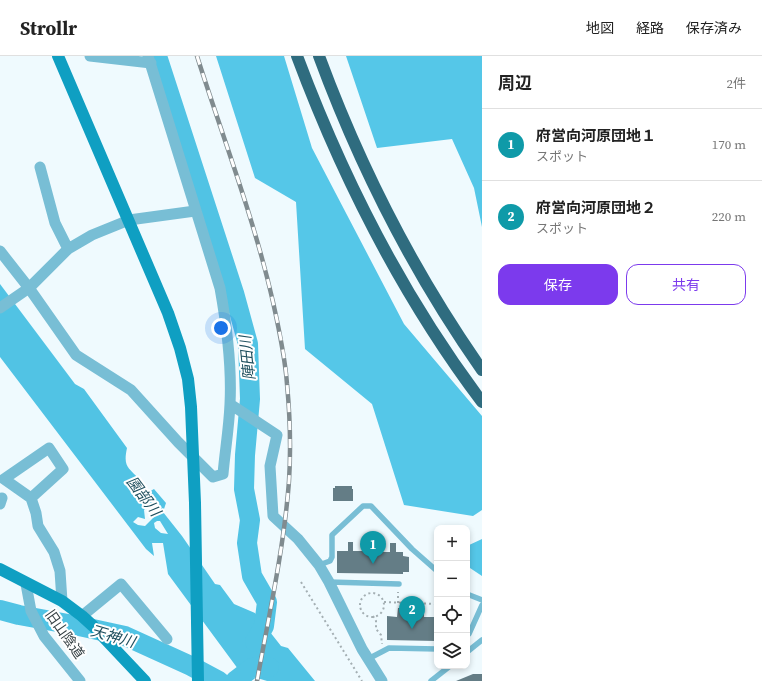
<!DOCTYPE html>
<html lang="ja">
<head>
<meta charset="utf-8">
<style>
	body { margin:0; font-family:"Source Serif 4","Noto Sans JP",serif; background:#f6f6f6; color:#222 }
	.controls { position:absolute; right:12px; bottom:12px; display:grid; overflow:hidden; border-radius:8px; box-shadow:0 2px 6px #0003 }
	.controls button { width:36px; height:36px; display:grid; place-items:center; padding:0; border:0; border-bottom:1px solid #e0e0e0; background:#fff; color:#222; font:20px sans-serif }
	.you { position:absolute; left:221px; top:272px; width:14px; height:14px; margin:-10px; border:3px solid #fff; border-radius:50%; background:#1a73e8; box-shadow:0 0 0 6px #1a73e833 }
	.badge { display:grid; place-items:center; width:26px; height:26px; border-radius:50%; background:#7c3aed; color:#fff; font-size:13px; font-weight:700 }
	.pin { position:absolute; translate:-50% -33px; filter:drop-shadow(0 1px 2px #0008) }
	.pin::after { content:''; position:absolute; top:21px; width:14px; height:12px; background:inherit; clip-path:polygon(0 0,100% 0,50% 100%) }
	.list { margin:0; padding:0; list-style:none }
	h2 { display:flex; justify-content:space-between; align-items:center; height:52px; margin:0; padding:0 16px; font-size:17px }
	h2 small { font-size:13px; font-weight:400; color:#767676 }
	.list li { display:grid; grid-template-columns:26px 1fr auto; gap:12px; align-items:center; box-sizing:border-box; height:72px; padding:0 16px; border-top:1px solid #e0e0e0 }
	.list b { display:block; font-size:15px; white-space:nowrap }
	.list p { margin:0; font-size:13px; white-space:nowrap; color:#767676 }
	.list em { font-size:13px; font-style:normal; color:#767676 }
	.actions { display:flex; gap:8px; padding:12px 16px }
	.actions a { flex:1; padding:9px 0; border:1px solid #7c3aed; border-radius:12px; text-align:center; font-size:14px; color:#7c3aed }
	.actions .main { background:#7c3aed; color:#fff }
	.icon { flex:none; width:22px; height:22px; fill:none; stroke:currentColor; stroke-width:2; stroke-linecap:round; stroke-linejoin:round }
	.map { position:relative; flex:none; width:482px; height:625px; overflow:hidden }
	header { display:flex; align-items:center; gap:24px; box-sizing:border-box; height:56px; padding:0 20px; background:#fff; border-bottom:1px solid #e0e0e0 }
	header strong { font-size:19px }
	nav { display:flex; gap:22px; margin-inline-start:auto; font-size:14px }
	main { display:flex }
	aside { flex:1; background:#fff }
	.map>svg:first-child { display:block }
	.forest { fill:#55c7e8 }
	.water { fill:#51c3e4; fill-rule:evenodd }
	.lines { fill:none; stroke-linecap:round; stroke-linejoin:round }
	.river { stroke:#51c3e4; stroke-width:20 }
	.building { fill:#647d86 }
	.path { stroke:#a4afb3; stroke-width:2; stroke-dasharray:2 3; stroke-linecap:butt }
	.lane { stroke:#78bed5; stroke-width:5.5 }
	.street { stroke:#78bed5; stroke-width:11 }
	.secondary { stroke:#0f9fc2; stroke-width:12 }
	.highway { stroke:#2f6c7f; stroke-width:12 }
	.rail-casing { stroke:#808b8f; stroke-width:4.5 }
	.rail { stroke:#fff; stroke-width:3; stroke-dasharray:9; stroke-linecap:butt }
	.labels { text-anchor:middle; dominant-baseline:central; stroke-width:4; stroke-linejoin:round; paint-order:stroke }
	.street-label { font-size:14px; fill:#333e42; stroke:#fff }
	.water-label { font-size:15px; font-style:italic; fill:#1f4f5e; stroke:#fff }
</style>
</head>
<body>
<header>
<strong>Strollr</strong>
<nav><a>地図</a><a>経路</a><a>保存済み</a></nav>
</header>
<main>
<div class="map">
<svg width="482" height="625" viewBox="0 0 482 625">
	<rect width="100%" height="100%" fill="#effafe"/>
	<path class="forest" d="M216 0H284L312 92 404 268 482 360V454L473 460 404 449 372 348 305 293 296 146 255 122Z
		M346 0H482V171L474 132 452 83 377 92Z
		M482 483V520L467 510V490Z"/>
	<path class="water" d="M0 228 75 328 84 333 127 392C123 411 128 411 139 423 142 427 144 433 147 437L154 433 166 447 163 456 182 480 215 528 220 529 234 548 255 557 281 590 288 592 315 625H267L241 617 168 518 163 487H152L154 500 146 493 0 301ZM148 449 153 454 155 460 145 470 138 469 133 466 138 461 145 463 144 454ZM157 465H160L168 478 161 477 155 472 154 467Z"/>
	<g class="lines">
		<path class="river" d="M157 0 234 237 248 288 250 343 245 399 244 433 250 464 247 487 252 520 267 546 264 570 255 586
			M0 554 19 559 79 570 125 580 191 610 219 625
			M235 625 252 612 269 611"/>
	</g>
	<path class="building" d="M335 430H352V433H353V445H333V432H335Z
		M348 486H353V495H369V486H374V496H390V487H396V496H403V500L409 501V516H403V518L337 517V495H348Z
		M398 552H404L403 561H419V553H424V561H437V585L387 584V560L397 561Z
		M473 618H482V625H456Z"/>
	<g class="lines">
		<path class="path" d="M301 526 362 625
			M360 549a12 12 0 1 1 24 0a12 12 0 1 1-24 0Z
			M384 546 437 548
			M398 547V536
			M373 560 376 565V573L381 579 382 588"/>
		<path class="lane" d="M319 509 330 505 332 501V479L363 450H371L412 493 437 515
			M329 526 399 528
			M467 538 482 544
			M469 578 482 549
			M467 596 482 584
			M368 603 389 592 437 593
			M431 625 450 610"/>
		<path class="street" d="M90 0 151 7
			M40 111 55 167 68 193
			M0 195 29 232 76 299 131 334 178 386 213 421 223 418C225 395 229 372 230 348 232 309 227 271 220 232L148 0
			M0 252 29 232 68 193 92 179 129 164 195 155
			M230 348 277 379 270 410 273 460 298 483 319 509 329 526 362 593 382 625
			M31 442 63 413 49 392 4 423 31 442 36 457 38 470 54 496 60 515 62 545
			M0 448 2 442
			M26 528 31 555 44 580 80 625
			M82 560 121 528 167 583"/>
		<path class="secondary" d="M58 0 168 257 180 292 188 323 191 351 195 447 198 625
			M0 513 62 545 82 560 93 570 145 625"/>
		<path class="highway" d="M297 0C343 123 403 241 482 346
			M319 0C360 111 414 217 482 314"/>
		<defs>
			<path id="rail" d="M197 0C223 82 254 162 273 246 279 273 285 300 287 328 290 360 291 393 289 425 284 492 269 559 257 625"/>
		</defs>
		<use href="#rail" class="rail-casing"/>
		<use href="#rail" class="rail"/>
	</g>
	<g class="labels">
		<g class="street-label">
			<text transform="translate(65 578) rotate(55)">旧山陰道</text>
		</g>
		<g class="water-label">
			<text transform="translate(247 302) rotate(-96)">陣田川</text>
			<text transform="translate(144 440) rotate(53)">園部川</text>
			<text transform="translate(113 580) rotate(16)">天神川</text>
		</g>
	</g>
</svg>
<div class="controls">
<button>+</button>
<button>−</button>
<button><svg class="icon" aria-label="locate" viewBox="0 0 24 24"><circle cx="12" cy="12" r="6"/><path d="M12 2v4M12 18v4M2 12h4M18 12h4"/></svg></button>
<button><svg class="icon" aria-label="layers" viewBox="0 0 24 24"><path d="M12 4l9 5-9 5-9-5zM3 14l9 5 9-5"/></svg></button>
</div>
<div class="you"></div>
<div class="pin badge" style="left:373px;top:508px;background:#0f9aa8">1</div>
<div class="pin badge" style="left:412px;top:573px;background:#0f9aa8">2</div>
</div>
<aside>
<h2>周辺<small>2件</small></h2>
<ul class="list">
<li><span class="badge" style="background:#0f9aa8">1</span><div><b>府営向河原団地１</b><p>スポット</p></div><em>170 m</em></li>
<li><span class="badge" style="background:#0f9aa8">2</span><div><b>府営向河原団地２</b><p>スポット</p></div><em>220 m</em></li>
</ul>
<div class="actions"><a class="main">保存</a><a>共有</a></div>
</aside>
</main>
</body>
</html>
